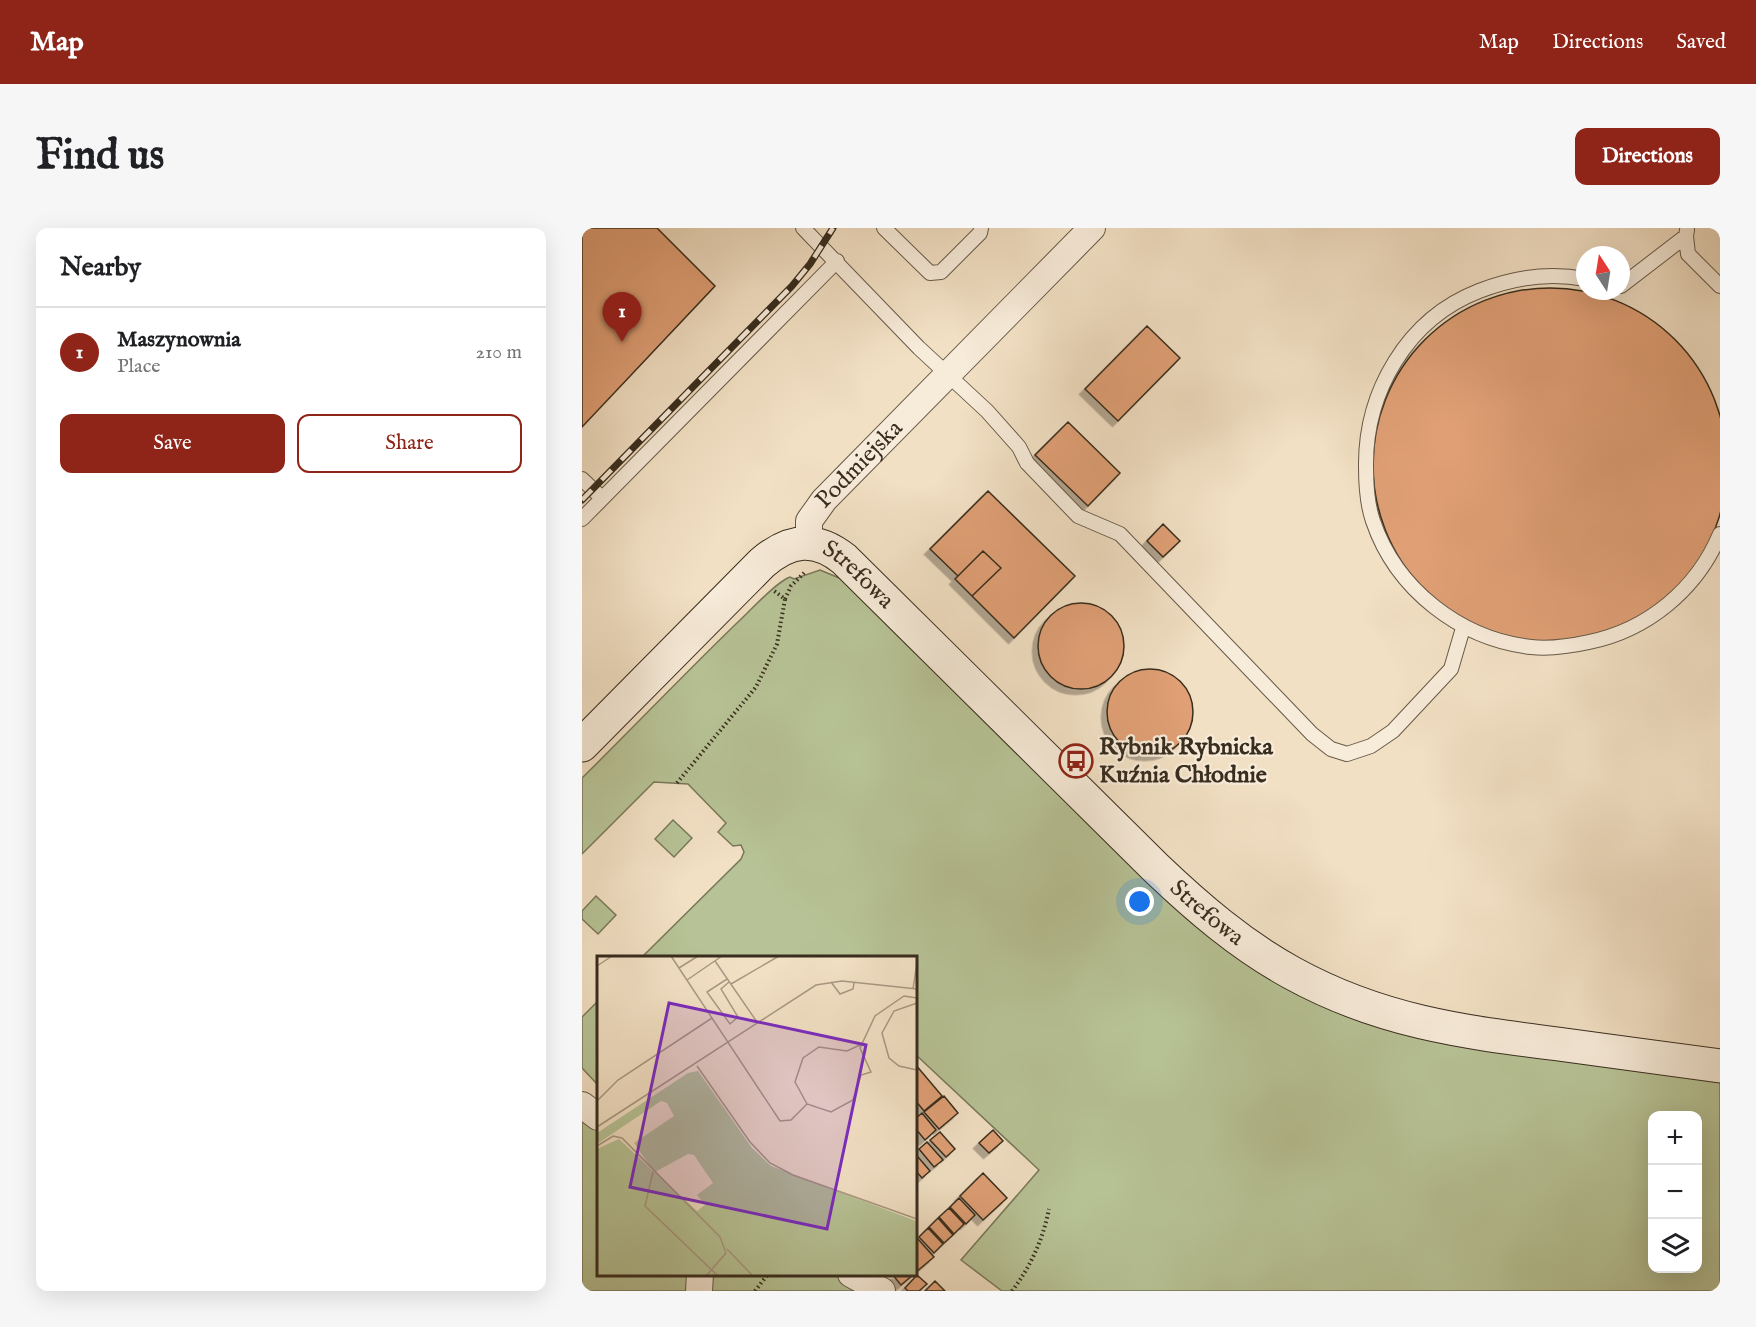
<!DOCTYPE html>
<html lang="en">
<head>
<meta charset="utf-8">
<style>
	body { margin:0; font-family:"IM FELL English",serif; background:#f6f6f6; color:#202124 }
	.controls { position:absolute; right:18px; bottom:18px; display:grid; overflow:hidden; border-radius:12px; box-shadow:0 6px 24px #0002 }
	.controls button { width:54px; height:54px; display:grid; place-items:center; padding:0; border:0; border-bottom:2px solid #e0e0e0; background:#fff; color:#202124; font:30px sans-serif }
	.compass { position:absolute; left:994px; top:18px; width:54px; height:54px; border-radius:50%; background:#fff; box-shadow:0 6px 24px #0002; rotate:348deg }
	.you { position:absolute; left:558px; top:674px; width:21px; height:21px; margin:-15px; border:4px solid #fff; border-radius:50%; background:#1a73e8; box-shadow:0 0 0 9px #1a73e833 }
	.badge { display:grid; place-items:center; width:39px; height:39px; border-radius:50%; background:#8f2418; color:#fff; font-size:20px; font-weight:700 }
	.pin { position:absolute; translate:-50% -50px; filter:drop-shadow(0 2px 3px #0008) }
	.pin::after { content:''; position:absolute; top:32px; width:21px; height:18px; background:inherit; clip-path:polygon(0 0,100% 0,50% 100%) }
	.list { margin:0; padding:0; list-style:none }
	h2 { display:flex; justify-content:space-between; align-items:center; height:78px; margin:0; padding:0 24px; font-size:26px }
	h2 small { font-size:20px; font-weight:400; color:#757577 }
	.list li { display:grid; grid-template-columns:39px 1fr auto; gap:18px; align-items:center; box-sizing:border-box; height:90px; padding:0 24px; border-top:2px solid #e0e0e0 }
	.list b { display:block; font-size:22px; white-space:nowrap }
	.list p { margin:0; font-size:20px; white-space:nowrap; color:#757577 }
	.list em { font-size:20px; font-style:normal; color:#757577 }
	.actions { display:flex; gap:12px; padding:18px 24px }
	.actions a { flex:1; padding:14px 0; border:2px solid #8f2418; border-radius:12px; text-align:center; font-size:21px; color:#8f2418 }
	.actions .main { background:#8f2418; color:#fff }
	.icon { flex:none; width:33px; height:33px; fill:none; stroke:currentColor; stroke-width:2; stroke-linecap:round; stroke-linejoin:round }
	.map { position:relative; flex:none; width:1138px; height:1063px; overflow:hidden; border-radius:12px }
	header { display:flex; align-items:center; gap:36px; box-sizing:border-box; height:84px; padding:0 30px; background:#8f2418; color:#fff }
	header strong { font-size:28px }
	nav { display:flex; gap:33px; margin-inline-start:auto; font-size:21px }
	.intro { display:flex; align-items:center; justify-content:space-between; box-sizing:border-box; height:144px; padding:0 36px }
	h1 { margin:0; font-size:42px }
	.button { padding:15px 27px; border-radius:12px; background:#8f2418; color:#fff; font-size:21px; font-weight:700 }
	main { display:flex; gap:36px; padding:0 36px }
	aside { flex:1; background:#fff; border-radius:12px; box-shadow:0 6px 24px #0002 }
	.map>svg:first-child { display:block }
	.green { fill:#b7c396; stroke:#78785a; stroke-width:1.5; fill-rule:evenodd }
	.building { fill:#e09f75; stroke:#382d1e; stroke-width:1.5; filter:url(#shadow) }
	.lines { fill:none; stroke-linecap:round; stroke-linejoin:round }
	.lane-casing { stroke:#665a48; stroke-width:16 }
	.street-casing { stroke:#665a48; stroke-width:28 }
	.secondary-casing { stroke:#382d1e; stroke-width:35 }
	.path { stroke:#382d1e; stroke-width:4; stroke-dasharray:1.5 3; stroke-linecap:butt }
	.lane { stroke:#f7ebd9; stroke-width:14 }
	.street { stroke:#f7ebd9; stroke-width:26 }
	.secondary { stroke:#f7ebd9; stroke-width:33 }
	.rail-casing { stroke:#382d1e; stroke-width:7 }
	.rail { stroke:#f7ebd9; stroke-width:4.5; stroke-dasharray:14; stroke-linecap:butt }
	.labels { text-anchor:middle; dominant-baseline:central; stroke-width:4.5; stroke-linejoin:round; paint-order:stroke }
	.street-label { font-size:24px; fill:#382d1e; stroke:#f7ebd9 }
	.poi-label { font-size:24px; font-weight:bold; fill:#382d1e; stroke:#f7ebd9; text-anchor:start }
	.inset-road { fill:none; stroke:#a89882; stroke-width:1.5 }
	.view { fill:#7b2cbf; fill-opacity:0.15; stroke:#7b2cbf; stroke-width:3 }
	.inset-edge { fill:none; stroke:#382d1e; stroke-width:3 }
</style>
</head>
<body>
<header>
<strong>Map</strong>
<nav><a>Map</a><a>Directions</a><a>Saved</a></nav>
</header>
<div class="intro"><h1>Find us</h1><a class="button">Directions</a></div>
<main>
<aside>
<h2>Nearby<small></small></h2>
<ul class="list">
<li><span class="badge">1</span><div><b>Maszynownia</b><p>Place</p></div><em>210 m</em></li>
</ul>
<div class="actions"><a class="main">Save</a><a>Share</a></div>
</aside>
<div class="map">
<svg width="1138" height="1063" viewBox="0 0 1138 1063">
	<defs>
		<filter id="shadow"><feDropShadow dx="-5.5" dy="5.5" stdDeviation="0" flood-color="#0004"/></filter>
	</defs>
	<rect width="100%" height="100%" fill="#f2e0c4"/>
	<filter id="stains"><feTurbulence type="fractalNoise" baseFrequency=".00333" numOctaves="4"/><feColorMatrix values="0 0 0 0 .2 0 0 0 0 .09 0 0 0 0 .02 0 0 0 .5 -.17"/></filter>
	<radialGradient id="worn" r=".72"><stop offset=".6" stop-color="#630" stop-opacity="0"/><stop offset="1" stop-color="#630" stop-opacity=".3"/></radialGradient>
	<path class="green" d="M238 342 262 352 672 738 1138 849V1063H420L379 1032 457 942 333 826V730H59L159 631 162 624 159 617 151 618 136 604 144 595 106 556 72 554 0 626V550C52 499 103 445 156 394 168 383 194 354 208 349L212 351ZM1070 888H1116V1040H1070Z
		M91 592 110 610 92 629 73 611Z
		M14 668 34 687 16 706 0 691V683Z
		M16 773V857L0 840V789Z
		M0 888 16 899V1046L283 1047 311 1063H0Z"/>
	<path class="building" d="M0 0H75L133 58 0 199Z
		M791 237a177 177 0 1 1 354 0a177 177 0 1 1-354 0Z
		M565 98 598 130 536 193 503 161Z
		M486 194 538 245 506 278 453 227Z
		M406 263 493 348 432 410 390 368 419 340 401 323 376 348 348 321Z
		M581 296 598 313 581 329 565 313Z
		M401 323 419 340 390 368 373 351Z
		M456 418a43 43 0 1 1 86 0a43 43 0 1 1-86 0Z
		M525 484a43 43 0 1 1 86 0a43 43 0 1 1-86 0Z
		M333 836 360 868 342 883 333 872Z
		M362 868 376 885 357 901 342 884Z
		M340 885 354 902 343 912 333 900V891Z
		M411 902 421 913 407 925 397 915Z
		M358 904 373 921 364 929 348 912Z
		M345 914 361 932 352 939 337 921Z
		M336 929 348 943 340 950 333 942V931Z
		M401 945 425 970 401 992 378 968Z
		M377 970 393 987 384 996 368 979Z
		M367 980 382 996 372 1006 357 989Z
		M356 990 371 1007 362 1015 347 999Z
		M346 1000 361 1016 352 1025 337 1009Z
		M335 1010 352 1029 333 1045V1013Z
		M310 1046H332L319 1057Z
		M335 1047 345 1056 337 1063H326L323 1060Z
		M353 1053 363 1063H343Z"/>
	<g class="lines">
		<defs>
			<path id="lane" d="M221 0 337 120 405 183 437 219 445 235 496 288 538 306 730 506 749 521 765 526 789 518 811 503 869 441 881 400
				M302 0 348 45 359 44 398 5 399 0
				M1105 2 1104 8 1106 26 1138 58
				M1003 51C967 44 930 50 897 63 825 91 783 164 784 239 784 257 785 276 791 293 814 361 878 411 949 419 968 421 989 418 1007 414 1066 402 1115 361 1138 306
				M1039 58 1104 8
				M0 251 20 270
				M0 291 255 33"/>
			<g id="street">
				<path id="s1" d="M227 315V293L242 272 510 0"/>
				<path d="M0 877 16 889"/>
				<path d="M269 1046 300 1063"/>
				<path d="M117 1063 118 1046"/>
			</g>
			<g id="secondary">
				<path id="s2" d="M0 517 180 335C208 311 233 308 262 331L574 640C616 680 659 717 710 745 797 793 880 804 976 816 1030 823 1084 831 1138 838"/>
			</g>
		</defs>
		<use href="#lane" class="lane-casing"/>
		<use href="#street" class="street-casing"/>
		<use href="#secondary" class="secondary-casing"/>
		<path class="path" d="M203 371 209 358 224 343
			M95 555 174 459 195 416 203 371 191 362
			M173 1063 186 1046
			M430 1063C449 1038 461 1011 467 981"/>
		<use href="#lane" class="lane"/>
		<use href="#street" class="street"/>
		<use href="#secondary" class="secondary"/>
		<defs>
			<path id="rail" d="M0 272 210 58 228 36 251 0"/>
		</defs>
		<use href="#rail" class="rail-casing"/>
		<use href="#rail" class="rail"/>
	</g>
	<defs>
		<symbol id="bus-ring" viewBox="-11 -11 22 22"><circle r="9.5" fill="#f7ebd9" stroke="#8f2418" stroke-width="1.5"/><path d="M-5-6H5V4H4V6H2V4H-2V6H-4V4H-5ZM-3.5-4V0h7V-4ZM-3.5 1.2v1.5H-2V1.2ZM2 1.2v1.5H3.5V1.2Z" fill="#8f2418"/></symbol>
	</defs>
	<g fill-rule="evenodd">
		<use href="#bus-ring" x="475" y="514" width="38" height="38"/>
	</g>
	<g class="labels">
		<g class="street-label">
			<text stroke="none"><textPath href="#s1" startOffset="98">Podmiejska</textPath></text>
			<text stroke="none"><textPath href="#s2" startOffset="368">Strefowa</textPath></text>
			<text stroke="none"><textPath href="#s2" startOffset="854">Strefowa</textPath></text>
		</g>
		<g class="poi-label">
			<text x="517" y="519">Rybnik Rybnicka<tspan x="517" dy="28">Kuźnia Chłodnie</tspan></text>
		</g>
	</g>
	<g transform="translate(15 728)">
		<rect width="320" height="320" fill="#f2e0c4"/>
		<path d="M101 115 155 192 174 210 319 265V319H0V193L22 183 57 216 37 187 77 160 70 147 64 145 0 188V177L91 117ZM91 198 97 199 116 227 100 239 108 249 100 255 58 216Z" fill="#b7c396" fill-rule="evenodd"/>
		<path class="inset-road" d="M74 0 183 165 194 164 210 148M118 5 160 66M0 10 15 0M82 12 101 0M130 23 110 36 133 68 141 61 124 33 132 26M90 24 125 0M234 26 243 38 256 33 257 27M134 28 182 0M316 33 320 7M320 47 297 55 285 77 292 102 302 110 320 114M263 89 250 95 222 91 206 102 198 126 210 148 234 156 256 144 264 119 274 116 263 92 278 60 307 40 320 42M100 110 153 186 173 207 196 219 320 263M0 145 21 124 115 62M0 171 219 29 245 25 320 33M0 190 16 180 25 182 123 281 129 297 110 319M56 216 48 250 120 319M130 293 155 319"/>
		<path class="view" d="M72 47 269 89 230 273 33 231Z"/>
		<rect width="320" height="320" class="inset-edge"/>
	</g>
	<rect width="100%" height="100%" filter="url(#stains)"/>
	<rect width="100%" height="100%" fill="url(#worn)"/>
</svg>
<div class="controls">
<button>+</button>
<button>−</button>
<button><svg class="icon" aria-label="layers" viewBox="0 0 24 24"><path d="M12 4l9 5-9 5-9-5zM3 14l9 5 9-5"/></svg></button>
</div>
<svg class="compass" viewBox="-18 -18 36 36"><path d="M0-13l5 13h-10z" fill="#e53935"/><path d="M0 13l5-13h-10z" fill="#757577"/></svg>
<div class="you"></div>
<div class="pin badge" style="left:40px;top:114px">1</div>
</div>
</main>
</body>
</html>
